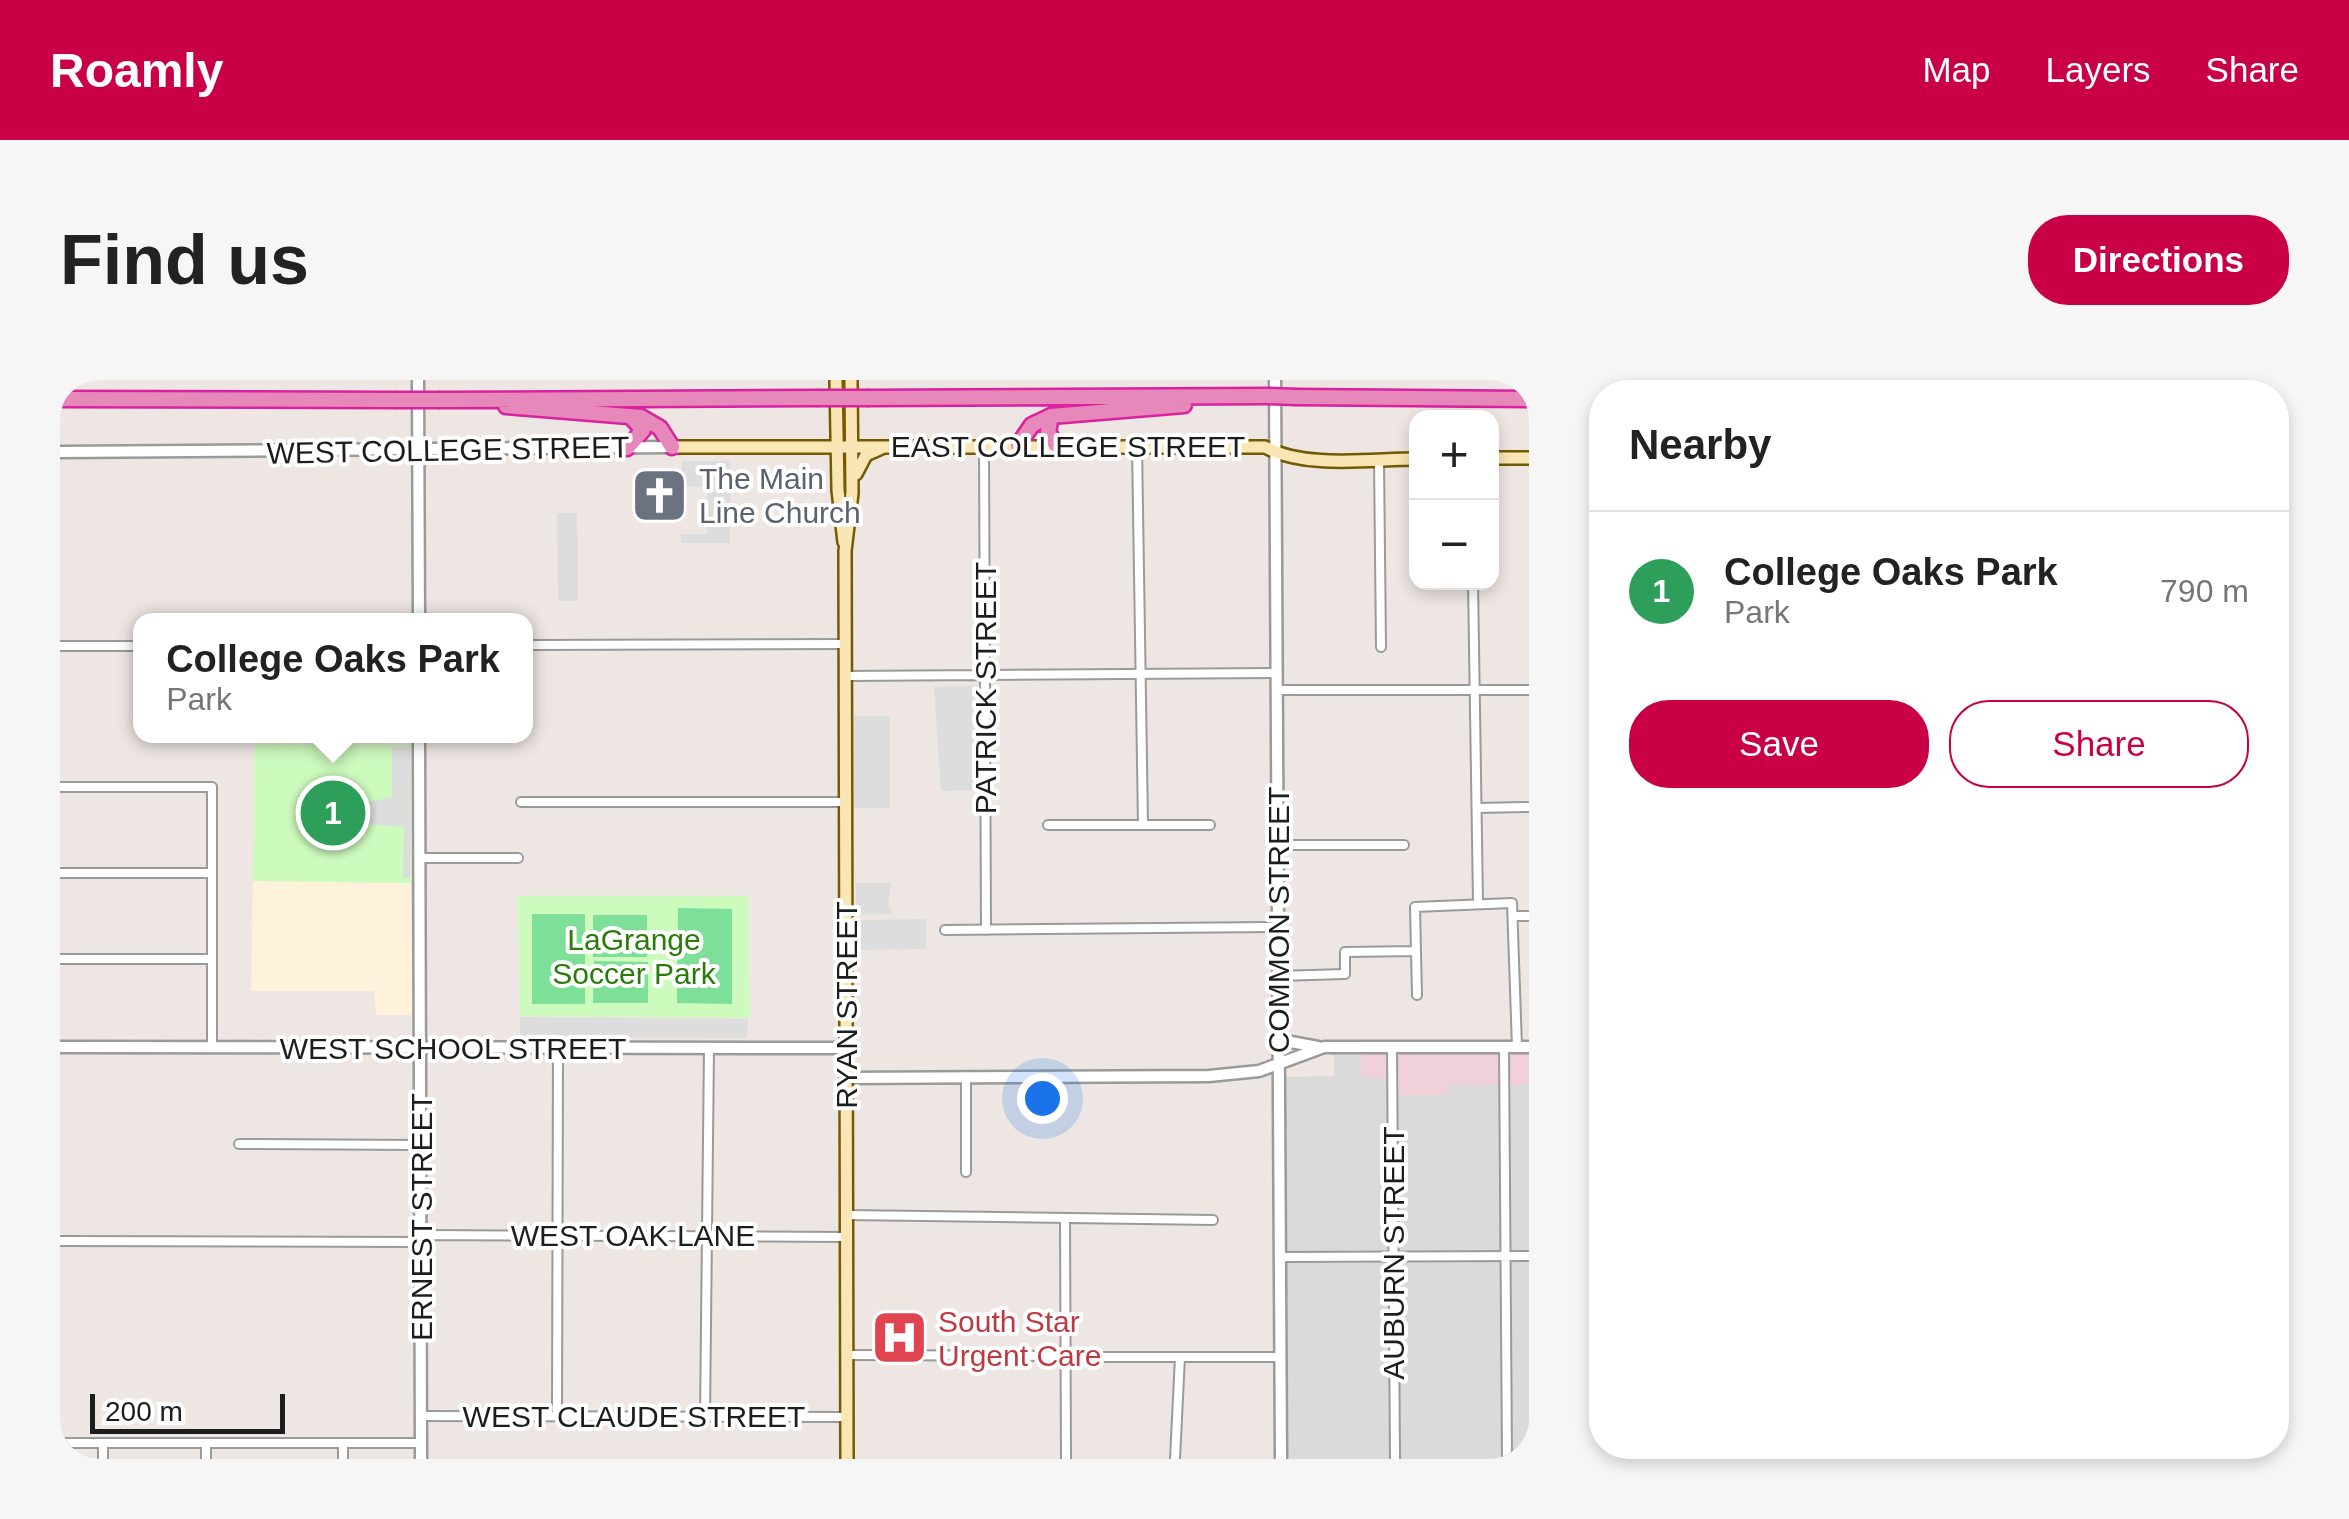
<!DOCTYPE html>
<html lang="en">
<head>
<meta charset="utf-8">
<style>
	body { margin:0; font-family:Arial,sans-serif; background:#f6f6f6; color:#222 }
	.controls { position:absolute; right:30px; top:30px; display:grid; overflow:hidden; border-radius:20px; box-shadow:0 5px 15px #0003 }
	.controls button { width:90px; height:90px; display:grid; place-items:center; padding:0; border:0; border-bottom:2px solid #e0e0e0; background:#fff; color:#222; font:50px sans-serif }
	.scale { position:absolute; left:30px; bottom:25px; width:195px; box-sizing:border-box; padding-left:10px; border:5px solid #1d1d1d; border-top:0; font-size:28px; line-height:35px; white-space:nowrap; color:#1d1d1d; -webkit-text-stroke:8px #fff; paint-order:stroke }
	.you { position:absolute; left:982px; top:718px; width:35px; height:35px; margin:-25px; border:8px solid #fff; border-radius:50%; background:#1a73e8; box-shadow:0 0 0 15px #1a73e833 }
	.badge { display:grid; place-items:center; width:65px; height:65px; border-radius:50%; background:#c90045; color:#fff; font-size:32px; font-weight:700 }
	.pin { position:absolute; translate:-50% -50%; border:5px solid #fff; box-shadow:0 2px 10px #0006 }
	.popup { position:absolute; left:73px; top:233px; width:400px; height:130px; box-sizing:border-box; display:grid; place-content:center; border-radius:20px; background:#fff; filter:drop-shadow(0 2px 8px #0005); font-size:32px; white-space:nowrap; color:#767676 }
	.popup b { font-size:38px; color:#222 }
	.popup::after { content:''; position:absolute; left:50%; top:100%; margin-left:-20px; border:20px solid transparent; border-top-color:#fff }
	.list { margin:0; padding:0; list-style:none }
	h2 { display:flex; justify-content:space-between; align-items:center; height:130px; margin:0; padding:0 40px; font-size:42px }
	h2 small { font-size:32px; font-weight:400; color:#767676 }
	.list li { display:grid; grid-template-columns:65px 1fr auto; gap:30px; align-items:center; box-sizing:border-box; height:160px; padding:0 40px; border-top:2px solid #e0e0e0 }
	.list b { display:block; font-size:38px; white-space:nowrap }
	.list p { margin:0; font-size:32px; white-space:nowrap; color:#767676 }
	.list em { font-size:32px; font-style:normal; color:#767676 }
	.actions { display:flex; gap:20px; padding:30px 40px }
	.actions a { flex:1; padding:22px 0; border:2px solid #c90045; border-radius:40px; text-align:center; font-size:35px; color:#c90045 }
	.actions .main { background:#c90045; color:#fff }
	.map { position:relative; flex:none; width:1469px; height:1079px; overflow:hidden; border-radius:40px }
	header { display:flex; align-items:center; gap:60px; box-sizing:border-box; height:140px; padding:0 50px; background:#c90045; color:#fff }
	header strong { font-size:48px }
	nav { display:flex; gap:55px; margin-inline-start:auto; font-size:35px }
	.intro { display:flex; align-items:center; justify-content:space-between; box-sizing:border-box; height:240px; padding:0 60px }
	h1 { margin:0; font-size:70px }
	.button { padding:25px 45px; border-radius:40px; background:#c90045; color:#fff; font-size:35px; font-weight:700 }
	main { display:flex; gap:60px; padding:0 60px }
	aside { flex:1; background:#fff; border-radius:40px; box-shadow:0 5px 15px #0003 }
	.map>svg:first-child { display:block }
	.residential { fill:#dbdada }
	.commercial { fill:#f0d1da }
	.education { fill:#fff2da }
	.park { fill:#cdfabd }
	.pitch { fill:#7edf99 }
	.parking { fill:#ddd }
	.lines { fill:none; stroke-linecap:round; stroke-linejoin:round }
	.minor-casing { stroke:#9a9a9a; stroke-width:12 }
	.tertiary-casing { stroke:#9a9a9a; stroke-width:15 }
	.secondary-casing { stroke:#745a03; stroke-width:16 }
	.motorway-casing { stroke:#da21a0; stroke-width:19 }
	.minor { stroke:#fff; stroke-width:8 }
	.tertiary { stroke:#fff; stroke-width:10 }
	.secondary { stroke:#fae6b4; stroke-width:11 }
	.motorway { stroke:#e788ba; stroke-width:14 }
	.motorway-bridge-casing { stroke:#da21a0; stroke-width:19; stroke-linecap:butt }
	.motorway-bridge { stroke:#e788ba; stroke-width:14 }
	.labels { text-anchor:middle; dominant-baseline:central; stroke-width:8; stroke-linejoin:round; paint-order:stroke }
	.street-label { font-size:30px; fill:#1d1d1d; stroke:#fff }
	.worship-label { font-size:30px; fill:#5b616d; stroke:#fff; text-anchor:start }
	.park-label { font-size:30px; fill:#277c0a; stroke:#fff }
	.health-label { font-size:30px; fill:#be3a42; stroke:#fff; text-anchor:start }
</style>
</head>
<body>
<header>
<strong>Roamly</strong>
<nav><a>Map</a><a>Layers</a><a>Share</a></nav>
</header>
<div class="intro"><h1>Find us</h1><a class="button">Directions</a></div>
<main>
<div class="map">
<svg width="1469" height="1079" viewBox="0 0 1469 1079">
	<rect width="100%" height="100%" fill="#eee6e2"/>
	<path class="residential" d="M1301 671V697H1328L1329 715 1386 714 1387 705H1469V1079H1226L1224 697 1274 696V672Z"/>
	<path class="commercial" d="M1301 671 1469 672V705H1387L1386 715H1328V697H1301Z"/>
	<path class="education" d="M193 501 351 503 352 635H316L314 611H191Z"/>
	<path class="park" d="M195 364 352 365 351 503 193 501Z
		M458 516H688L690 638 460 636Z"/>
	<path class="pitch" d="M618 528 672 529V624L617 623Z
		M472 534H525V624H472Z
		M533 535H587V577H533Z
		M534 581 588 582V623H533Z"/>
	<path class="parking" d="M622 81H671L670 163H621V154H647V107L622 106Z
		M497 133H517L518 221H498Z
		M918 305V410L881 411 874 307Z
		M794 336H830V428H794Z
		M332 367H351L350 498H343L344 447 304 444 303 423 332 417Z
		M796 503H831L828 525 832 534 796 535Z
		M866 539V569L796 570V540Z
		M460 637 688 639 687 658 460 657Z"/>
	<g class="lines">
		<defs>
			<path id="minor" d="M924 65 926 550
				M1077 65 1083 445
				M1319 79 1321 267
				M1413 202 1418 522
				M466 265 786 264
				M0 266H80
				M786 296 1217 293
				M1217 310H1469
				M0 407H152V667
				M461 422H786
				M1417 428 1469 427
				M988 445H1150
				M1218 465H1344
				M360 478H458
				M0 493H152
				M1453 536H1469
				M885 550 1218 547
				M0 579H152
				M1218 596 1285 594V572L1356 571
				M1357 615 1355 527 1452 523 1457 667
				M1332 667 1335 1079
				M1444 667 1447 1079
				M906 697V792
				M179 764 360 765
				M787 835 1153 840
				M1005 838 1006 1079
				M360 855 787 857
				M0 861 360 862
				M1220 877 1469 876
				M787 975 1220 977
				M362 1036 787 1037
				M497 1036 498 668
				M645 1037 649 668
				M0 1063H361
				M43 1063V1079
				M146 1063V1079
				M283 1079V1063
				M1115 1079 1120 977"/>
			<path id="tertiary" d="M358 0 359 240
				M1215 0 1221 1079
				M0 72 612 67
				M359 356 361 1079
				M1220 660 1258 667
				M0 667 786 668
				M786 698 1149 696 1199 691 1264 667H1469"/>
			<path id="secondary" d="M776 0 778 110 784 162
				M612 67H1205C1246 89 1311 79 1356 79
				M1432 78H1469
				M796 94 806 75 824 67
				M787 1079 785 171 792 113 791 0"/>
			<path id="motorway" d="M1236 17 1469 19
				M809 18 1208 16
				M0 19 336 20
				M380 20 757 18
				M446 26 581 37 600 48 612 67
				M991 36 988 52 996 65
				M958 65 972 45 991 36 1124 25
				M567 68 583 50 570 36"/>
		</defs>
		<use href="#minor" class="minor-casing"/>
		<use href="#tertiary" class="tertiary-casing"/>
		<use href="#secondary" class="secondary-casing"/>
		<use href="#motorway" class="motorway-casing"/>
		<use href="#minor" class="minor"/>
		<use href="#tertiary" class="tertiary"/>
		<use href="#secondary" class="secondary"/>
		<use href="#motorway" class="motorway"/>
		<defs>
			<path id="motorway-bridge" d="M1208 16 1236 17
				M757 18H809
				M336 20H380"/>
		</defs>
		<use href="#motorway-bridge" class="motorway-bridge-casing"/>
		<use href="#motorway-bridge" class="motorway-bridge"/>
	</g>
	<defs>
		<symbol id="church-square" viewBox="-11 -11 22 22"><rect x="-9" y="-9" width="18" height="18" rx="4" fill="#6b7280" stroke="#fff"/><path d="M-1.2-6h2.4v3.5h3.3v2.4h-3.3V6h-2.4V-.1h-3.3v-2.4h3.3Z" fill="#fff"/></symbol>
		<symbol id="hospital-square" viewBox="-11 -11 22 22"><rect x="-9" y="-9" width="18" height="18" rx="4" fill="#e0444e" stroke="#fff"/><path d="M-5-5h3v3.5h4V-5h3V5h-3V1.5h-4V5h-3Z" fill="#fff"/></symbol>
	</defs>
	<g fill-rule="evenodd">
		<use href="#church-square" x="568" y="84" width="63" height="63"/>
		<use href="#hospital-square" x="808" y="926" width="63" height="63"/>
	</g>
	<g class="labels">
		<g class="street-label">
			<text x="1008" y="66">EAST COLLEGE STREET</text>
			<text transform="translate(388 70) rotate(-1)">WEST COLLEGE STREET</text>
			<text transform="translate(925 308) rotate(-90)">PATRICK STREET</text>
			<text transform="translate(1218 540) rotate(-90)">COMMON STREET</text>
			<text transform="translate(786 625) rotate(-90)">RYAN STREET</text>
			<text x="393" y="668">WEST SCHOOL STREET</text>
			<text transform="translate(361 837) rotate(-90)">ERNEST STREET</text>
			<text x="573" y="855">WEST OAK LANE</text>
			<text transform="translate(1333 873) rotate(-90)">AUBURN STREET</text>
			<text x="574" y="1036">WEST CLAUDE STREET</text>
		</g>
		<g class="worship-label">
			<text x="639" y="98">The Main<tspan x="639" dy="34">Line Church</tspan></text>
		</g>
		<g class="park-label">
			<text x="574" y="559">LaGrange<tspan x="574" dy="34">Soccer Park</tspan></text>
		</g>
		<g class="health-label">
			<text x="878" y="941">South Star<tspan x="878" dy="34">Urgent Care</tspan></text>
		</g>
	</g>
</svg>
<div class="controls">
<button>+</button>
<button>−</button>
</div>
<div class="scale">200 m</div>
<div class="you"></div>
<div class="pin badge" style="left:273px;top:433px;background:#2e9e5b">1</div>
<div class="popup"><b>College Oaks Park</b>Park</div>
</div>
<aside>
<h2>Nearby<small></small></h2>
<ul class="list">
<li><span class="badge" style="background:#2e9e5b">1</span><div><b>College Oaks Park</b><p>Park</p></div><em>790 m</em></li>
</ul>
<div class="actions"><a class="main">Save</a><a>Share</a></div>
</aside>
</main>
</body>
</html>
